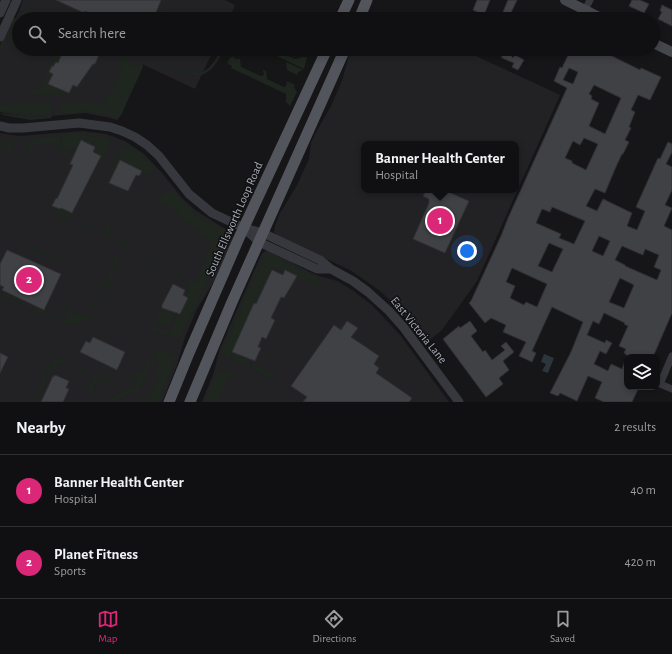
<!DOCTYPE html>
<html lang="en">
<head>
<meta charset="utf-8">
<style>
	body { margin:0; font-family:"Alegreya Sans",sans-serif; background:#19191b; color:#f1f3f6 }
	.controls { position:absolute; right:12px; bottom:12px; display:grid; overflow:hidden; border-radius:8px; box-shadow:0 2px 6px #0003 }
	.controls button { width:36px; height:36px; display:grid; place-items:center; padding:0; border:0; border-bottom:1px solid #303032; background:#101012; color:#f1f3f6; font:20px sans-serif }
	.you { position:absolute; left:467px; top:251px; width:14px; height:14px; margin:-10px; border:3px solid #fff; border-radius:50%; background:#1a73e8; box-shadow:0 0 0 6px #1a73e833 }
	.badge { display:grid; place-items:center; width:26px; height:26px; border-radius:50%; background:#db2777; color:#fff; font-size:13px; font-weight:700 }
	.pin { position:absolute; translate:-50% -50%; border:2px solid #fff; box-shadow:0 1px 4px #0006 }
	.popup { position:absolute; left:361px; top:141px; width:158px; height:52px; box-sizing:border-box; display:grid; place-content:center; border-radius:8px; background:#101012; filter:drop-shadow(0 1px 3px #0005); font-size:13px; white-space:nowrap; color:#9c9d9f }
	.popup b { font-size:15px; color:#f1f3f6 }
	.popup::after { content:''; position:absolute; left:50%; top:100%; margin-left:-8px; border:8px solid transparent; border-top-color:#101012 }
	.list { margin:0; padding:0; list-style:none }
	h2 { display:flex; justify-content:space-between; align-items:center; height:52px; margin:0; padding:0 16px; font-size:17px }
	h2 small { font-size:13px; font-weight:400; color:#9c9d9f }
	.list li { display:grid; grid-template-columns:26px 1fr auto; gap:12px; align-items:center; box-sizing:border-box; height:72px; padding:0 16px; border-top:1px solid #303032 }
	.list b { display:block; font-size:15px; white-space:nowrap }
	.list p { margin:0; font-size:13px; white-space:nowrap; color:#9c9d9f }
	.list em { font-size:13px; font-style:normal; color:#9c9d9f }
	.icon { flex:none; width:22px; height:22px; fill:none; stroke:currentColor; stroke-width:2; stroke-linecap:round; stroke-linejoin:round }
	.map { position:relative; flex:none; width:672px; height:402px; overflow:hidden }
	.search { position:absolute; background:#101012; box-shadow:0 2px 6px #0003; left:12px; right:12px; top:12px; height:44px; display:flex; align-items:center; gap:10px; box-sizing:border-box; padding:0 14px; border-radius:22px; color:#9c9d9f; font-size:15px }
	.sheet { height:196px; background:#101012 }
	nav { display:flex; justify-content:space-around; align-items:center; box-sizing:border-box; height:56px; border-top:1px solid #303032; background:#101012; font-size:11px; color:#9c9d9f }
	nav a { display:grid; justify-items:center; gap:2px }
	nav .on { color:#db2777 }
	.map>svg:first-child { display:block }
	.built { fill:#222225; fill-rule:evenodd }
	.green { fill:#1e261f }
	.water { fill:#2c353c }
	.building { fill:#404145; stroke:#303034; fill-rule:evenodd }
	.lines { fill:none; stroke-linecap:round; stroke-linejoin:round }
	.minor { stroke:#37383d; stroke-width:7 }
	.tertiary { stroke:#37383d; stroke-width:9 }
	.secondary { stroke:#45474d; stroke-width:10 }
	.primary { stroke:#53555c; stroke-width:11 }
	.labels { text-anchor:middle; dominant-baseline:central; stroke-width:3; stroke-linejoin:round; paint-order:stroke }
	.street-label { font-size:12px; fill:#a8adb8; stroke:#111113 }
</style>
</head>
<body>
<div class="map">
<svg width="672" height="402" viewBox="0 0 672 402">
	<rect width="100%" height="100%" fill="#161618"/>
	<path class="built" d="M23 0H225L235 5 229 19H19V49H214L195 89 142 64 122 114 117 120 106 117 85 113 29 118 0 112V51L19 12Z
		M352 49H461L560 95 477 281 442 330 426 343 398 308 379 290 350 270 279 237 274 232 275 226 280 213 296 187 309 159 311 143 315 134 331 106 342 81 348 59ZM364 144H516V190H364Z
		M82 131 106 134 125 141 144 154 162 173 183 199 195 210 230 232 232 241 214 281 197 309 185 337 177 365 162 402H0V133L19 136Z
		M266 250 277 252 298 266 316 275 337 281 352 290 372 305 400 335 449 402H202L213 375 220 349 261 255Z"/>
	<path class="green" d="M161 7 165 9 164 13 167 17V19H154L156 12Z
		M20 11 48 19H20L21 14Z
		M12 17 17 19 11 29 0 56V45Z
		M18 20 19 33 14 43 19 46V48L8 43Z
		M58 49H64L57 62H56L53 67 51 66 49 72 53 74 48 84 69 94 68 95 53 94 38 95 31 92 30 90 31 89 38 91Z
		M221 49H224C207 86 192 78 161 63L162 61C190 74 205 84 221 49Z
		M262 49H272L295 59 302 57H307L304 69Z
		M126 56 129 57V64L136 67H139V61L142 63 143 67 121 115 116 118 101 114 85 111 69 114 61 112V107C69 99 93 103 103 104L118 78 113 74 114 73 119 76 123 69 118 66V64Z
		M234 56 235 59H240L241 67 261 76 264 75 263 70 266 71 267 79 284 87 286 86 287 81 295 85 294 87 297 92 290 106 286 102V94L231 68 232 66 227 63 230 58Z
		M286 62 303 70 298 72 297 75 287 70Z
		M47 102 52 105 53 112C40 118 14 113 0 111V105Z
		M0 113C15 115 39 120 53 114L51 118 30 120 3 115Z
		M72 133 74 134 79 133 91 136 107 137 109 142H111L104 158 93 152 95 147 82 141 77 150 72 148 70 152 62 148 61 135Z
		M59 135 61 149 72 154 71 161 69 160 70 157 58 151 57 143 32 145V151H28L27 149 28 140Z
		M0 137 13 141 14 145 11 151 5 149 4 152 2 151 4 146 6 147 7 145 5 142 0 141Z
		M128 145 139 152 155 169 147 176 141 171 120 160 116 168 115 167 113 174 111 173 107 182 106 181 122 148Z
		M169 190 176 194 196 216 227 232 230 239 226 243 181 336 176 338 151 330 154 325 165 331 171 330 190 289V284L187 281 136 256 134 253 195 283 211 247 207 237 204 234 184 221 174 209 158 201 162 195Z
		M43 206 59 212 61 209 71 213 69 218 66 215 63 218 61 215 58 217 59 220H58L56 219 58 214 44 208 42 212H41Z
		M89 218 90 219 88 225 105 233 107 227H109L111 228 108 234 125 242 127 238H129L125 249 122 248 124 244 107 236 105 241 102 240 104 235 87 227 84 232H83Z
		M26 243 54 256 57 251 60 252 55 260 25 246Z
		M270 252 297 269 316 277 318 283H320L319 288 285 270 284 272 272 267 229 358 224 355 222 350 241 309 248 290 259 271 264 255Z
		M111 256 118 259 119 263 98 306 96 308 90 305 89 303 90 302 96 304 104 287 98 284 99 282 105 284 116 261 111 258Z
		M259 261 257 270 249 285 229 330 225 337Z
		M3 292 47 313 48 311 53 315 51 318 6 296 2 294Z
		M67 303 69 304 67 309 84 317 87 312 91 314 92 316C85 323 66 331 59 319L61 316 67 318 69 312 64 310Z
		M160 310 166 313 168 310 175 312C169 325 169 328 155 322Z
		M152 348 158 351 162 350 173 355 176 361 165 382 159 402H147L159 378 155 375C158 367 161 361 154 354 151 350 152 353 152 348Z
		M51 351 57 353 55 359 58 361 62 356 66 359 64 363 80 371 84 366 81 373C72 369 60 359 52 369L36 402 27 401 29 399 33 401 44 379 40 376 39 374 41 373 46 375 55 356 50 353Z
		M234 353 246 359 248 363 251 366 250 369 231 359Z
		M148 360 151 361 150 365 143 383 139 389 113 402H104L109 400 107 394 109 393 112 398 137 383 134 378 133 371 135 370 138 374 147 367 145 361Z
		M254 363 262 366 261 368 271 373 273 370H275L272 373 274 376 277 375 276 378 271 379 251 370Z
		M221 369 235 375 234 378 229 377 217 402H205L216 374 221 372Z
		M95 374H99L96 379 99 380 103 375 111 379 112 381 108 384 105 379 92 386 94 391 92 393 86 390Z"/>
	<path class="water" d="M544 354 554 358 548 373 542 371 546 364 541 362Z"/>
	<path class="building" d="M56 0H161L154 18 150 16 149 19H97L94 18 95 16 85 11 84 13Z
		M477 0H490L484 15 473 10Z
		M508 0H517L508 19H500Z
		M632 0H640L649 4 644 13 629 6Z
		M662 5 672 10V26L658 19 662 12 660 11Z
		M64 49H86L99 55 95 64H93L81 81 77 87 73 85 69 93 48 84 53 74 49 72 52 66 53 67 56 62 58 63Z
		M571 49H598L640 70 641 68 661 77 650 100 638 95 631 110 635 112 629 127 631 128 625 140 629 142 623 154H622L615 169 605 193 595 189 586 206 597 211 603 199 632 213 627 226 637 230 645 211 636 207 658 158 660 159 668 142 672 144V152L666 164 672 167V190L665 205 672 208 664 226 672 230V313L653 357H627V387H639L632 402H604L595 398 602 382 588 376 577 401 560 393 558 396 550 393 571 352 583 322 552 307 532 351 536 353 532 362 519 356 526 342 503 332 506 325 491 318 485 323 469 303 471 301 501 236 508 218 567 88 554 81 560 67 562 68ZM569 68 578 72 573 84 563 80ZM594 85 621 98 605 134 589 126 599 103 591 99 592 96 589 94ZM584 138 598 144 586 170 572 163V161L565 158 573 141 580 145ZM552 207 585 221 574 244 559 238 561 234 536 223 542 209 550 212ZM599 236 610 241 603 256 592 251ZM549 243 563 249 552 272 538 266ZM622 246 643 255 645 249 659 255 654 267 661 270 657 280 625 266V265L615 260ZM512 268 547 284 537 307 526 302 524 305 510 298 515 286 506 282ZM620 278 634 285 624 308 609 302ZM604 313 625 323 624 324 628 326 619 346 626 349 624 353 627 355 622 369 611 364 608 371 594 364 600 351 606 354 612 343 606 340 605 343 587 335 593 321 599 324Z
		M504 51 508 52 513 58 515 55 524 60 518 70 512 67 514 63 502 58 501 54Z
		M81 140 95 147 93 152 101 156 72 213 61 208 60 209 52 206 56 198 57 199 73 165 70 164Z
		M120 160 142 171 139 176 136 175 128 191 109 183Z
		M426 190H444L469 201 445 253 413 239 429 203V199L423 196Z
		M7 250 61 274 44 310 2 290 4 287 0 285V264Z
		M272 270 283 275 285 270 297 276 284 298 281 297 271 318 275 320 266 339 262 337 258 347 261 348 255 361 232 352 254 303 256 304Z
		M173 284 185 290 183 295 188 298 180 314 162 308V305Z
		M347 321 358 328 351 337 379 356 374 364 379 368 376 373 412 398 409 402H303L307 397 291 386 334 325 341 330Z
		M470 321 477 331 471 336 483 352 485 350 492 360 505 350 501 346 506 342 514 352 503 361 509 370 499 378 503 384 486 397 443 339 459 326 460 328Z
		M93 337 125 352 117 370 80 352 86 341 90 343Z
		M0 353 8 357 0 373Z
		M55 375 69 381 66 388 69 389 64 400 63 402H41L53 376 54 377Z"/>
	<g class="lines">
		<path class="minor" d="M585 10 590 0
			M672 356 660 384 672 389"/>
		<path class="tertiary" d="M0 13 6 0
			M0 37 17 0
			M0 126 9 128H23L79 123 110 127 122 131 135 137 147 145 159 156 189 194 212 213 244 228 263 233 320 260 331 269 353 281 368 292 389 311 404 328 459 402
			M245 229 259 242 317 269H331"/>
		<path class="secondary" d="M565 0 603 19
			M653 43 672 52"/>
		<path class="primary" d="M340 19 349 0
			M359 19 367 0
			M169 402 189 353 239 238 327 49
			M190 402 232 302 345 49"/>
	</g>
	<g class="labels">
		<g class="street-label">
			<text transform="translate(234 219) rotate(-66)">South Ellsworth Loop Road</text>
			<text transform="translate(419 330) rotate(51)">East Victoria Lane</text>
		</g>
	</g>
</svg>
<div class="controls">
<button><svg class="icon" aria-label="layers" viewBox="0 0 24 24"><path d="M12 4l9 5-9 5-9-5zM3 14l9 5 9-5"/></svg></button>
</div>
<div class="you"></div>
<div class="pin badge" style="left:440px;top:221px">1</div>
<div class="popup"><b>Banner Health Center</b>Hospital</div>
<div class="pin badge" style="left:29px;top:280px">2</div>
<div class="search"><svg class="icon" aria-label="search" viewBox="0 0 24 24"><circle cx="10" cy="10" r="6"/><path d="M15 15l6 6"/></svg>Search here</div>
</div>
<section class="sheet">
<h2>Nearby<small>2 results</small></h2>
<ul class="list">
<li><span class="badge">1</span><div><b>Banner Health Center</b><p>Hospital</p></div><em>40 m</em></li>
<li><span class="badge">2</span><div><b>Planet Fitness</b><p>Sports</p></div><em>420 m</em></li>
</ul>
</section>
<nav>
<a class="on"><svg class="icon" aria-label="map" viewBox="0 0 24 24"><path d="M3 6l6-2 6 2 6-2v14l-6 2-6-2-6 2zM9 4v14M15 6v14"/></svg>Map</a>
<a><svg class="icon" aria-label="directions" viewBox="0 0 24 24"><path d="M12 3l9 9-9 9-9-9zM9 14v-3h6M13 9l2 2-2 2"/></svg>Directions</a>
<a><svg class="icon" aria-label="saved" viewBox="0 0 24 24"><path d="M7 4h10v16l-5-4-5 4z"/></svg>Saved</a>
</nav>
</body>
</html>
